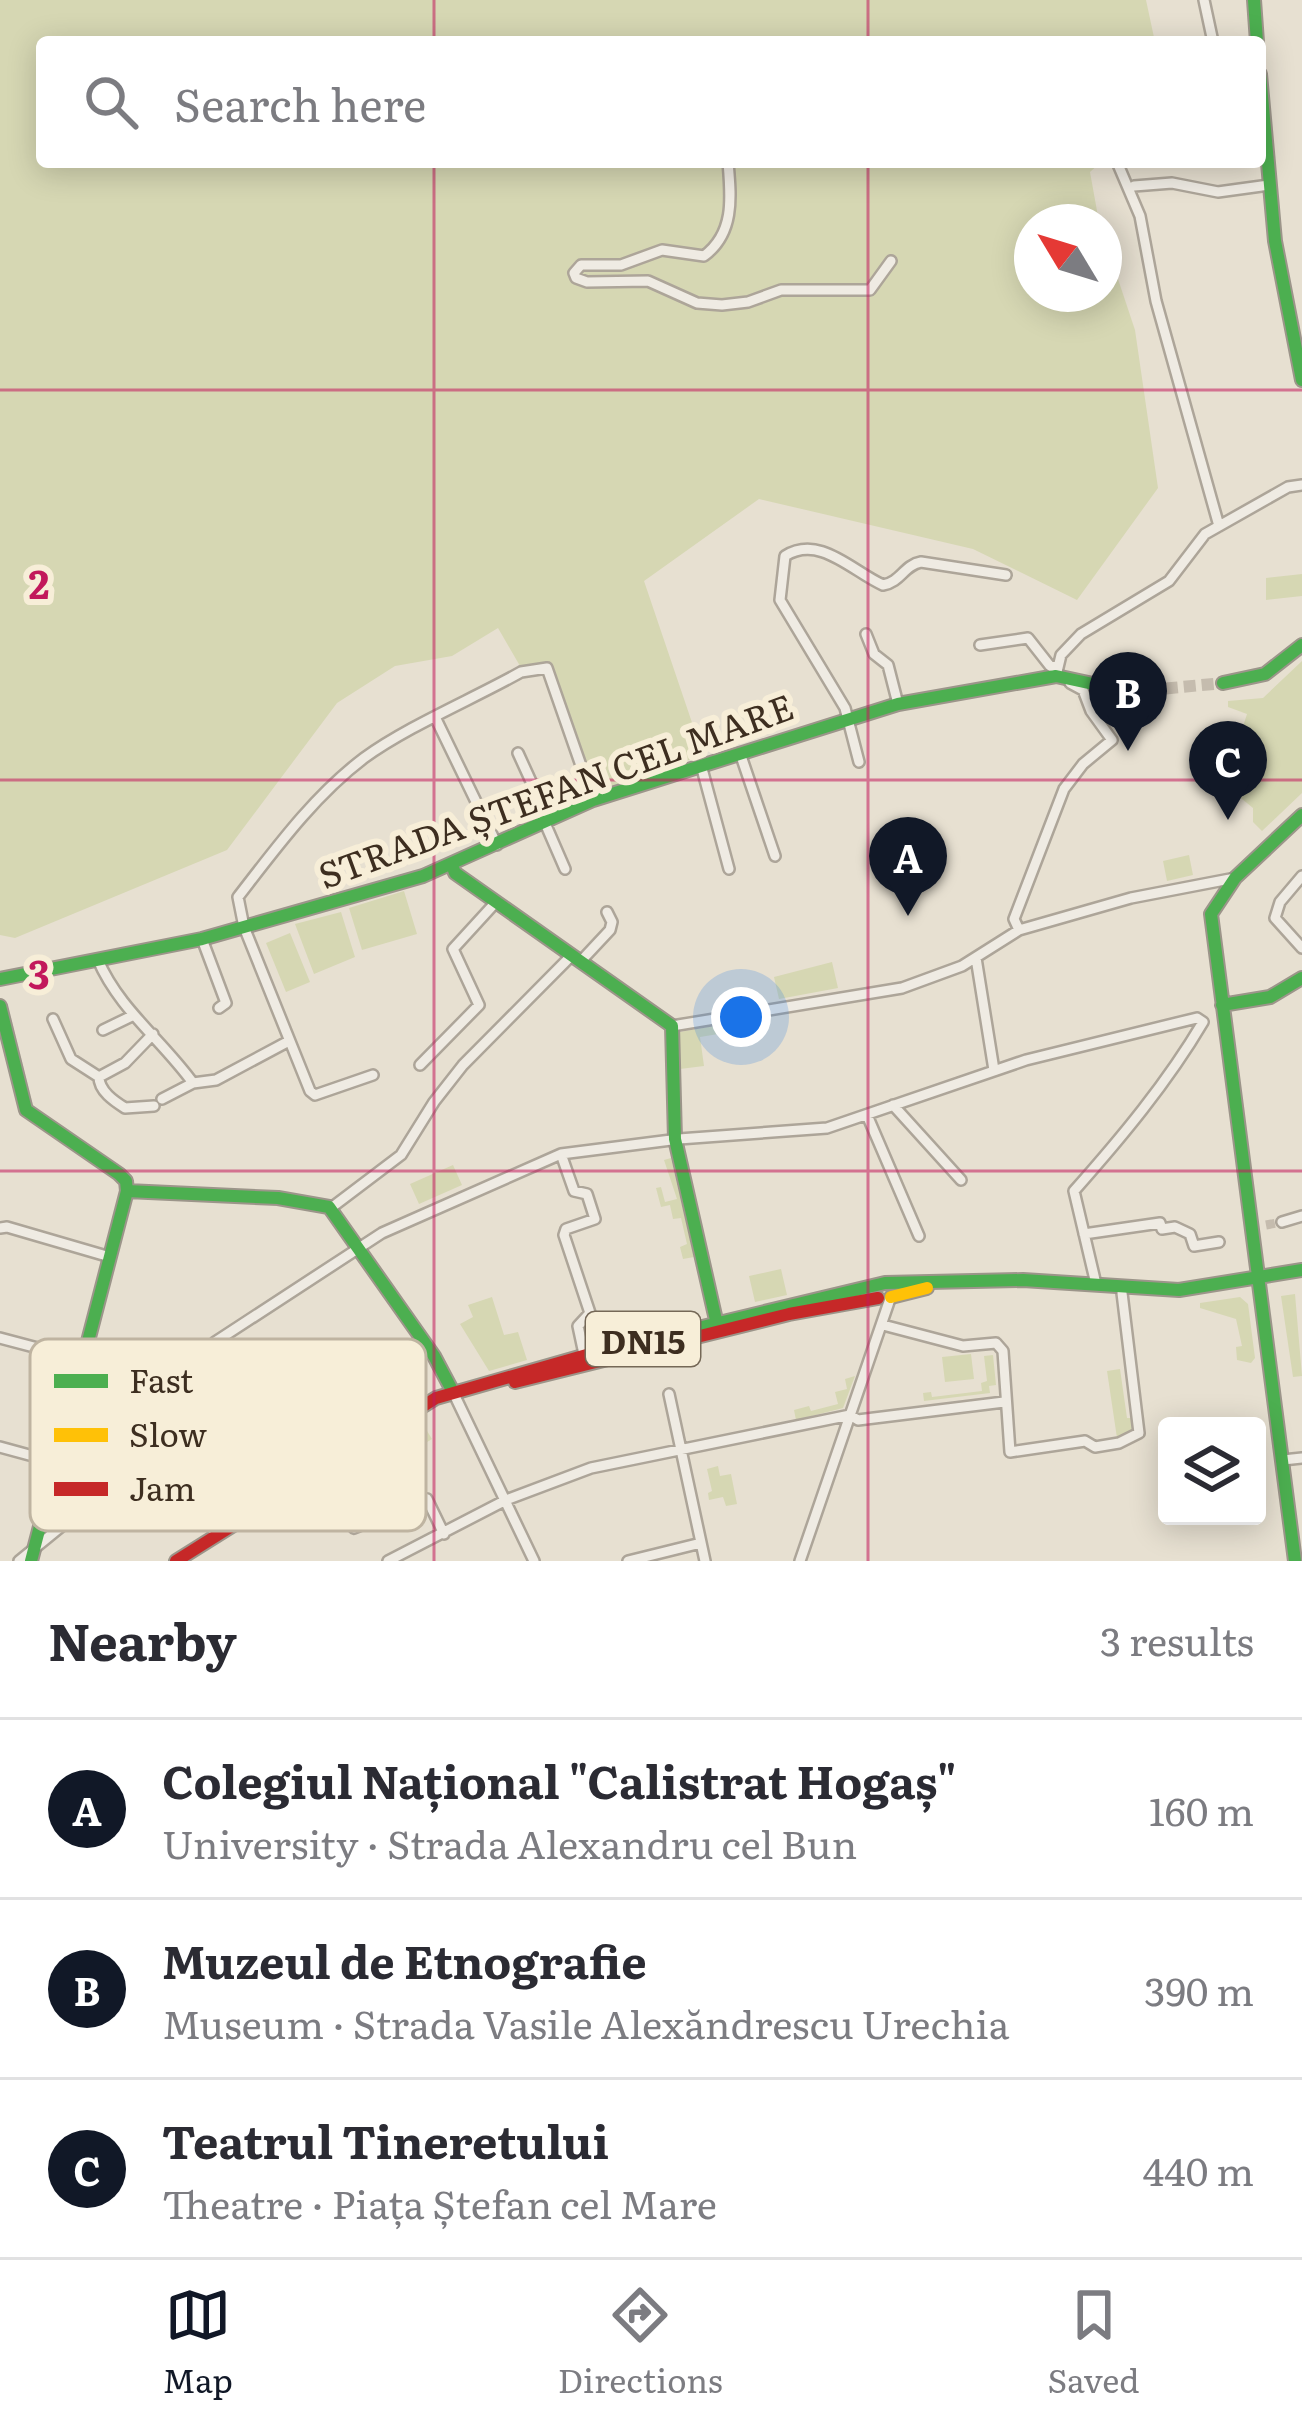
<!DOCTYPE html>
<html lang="en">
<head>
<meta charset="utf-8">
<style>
	body { margin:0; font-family:Literata,serif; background:#f7f7f7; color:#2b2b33 }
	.controls { position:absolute; right:36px; bottom:36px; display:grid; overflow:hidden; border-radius:12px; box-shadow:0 6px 30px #0003 }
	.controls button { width:108px; height:108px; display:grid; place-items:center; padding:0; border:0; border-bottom:3px solid #e1e1e2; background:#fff; color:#2b2b33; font:60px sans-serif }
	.compass { position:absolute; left:1014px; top:204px; width:108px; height:108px; border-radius:50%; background:#fff; box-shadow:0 6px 30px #0003; rotate:308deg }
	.you { position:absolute; left:741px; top:1017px; width:42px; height:42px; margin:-30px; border:9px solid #fff; border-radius:50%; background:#1a73e8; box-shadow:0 0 0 18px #1a73e833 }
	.badge { display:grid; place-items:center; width:78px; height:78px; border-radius:50%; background:#111827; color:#fff; font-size:39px; font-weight:700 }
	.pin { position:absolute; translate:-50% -99px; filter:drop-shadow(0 3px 6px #0008) }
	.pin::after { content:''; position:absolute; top:63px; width:42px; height:36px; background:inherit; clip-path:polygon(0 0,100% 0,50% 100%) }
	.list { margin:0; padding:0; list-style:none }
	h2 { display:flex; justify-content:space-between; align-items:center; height:156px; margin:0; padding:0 48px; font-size:51px }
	h2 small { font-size:39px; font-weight:400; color:#7c7c81 }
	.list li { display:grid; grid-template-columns:78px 1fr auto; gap:36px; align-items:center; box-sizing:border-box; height:180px; padding:0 48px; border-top:3px solid #e1e1e2 }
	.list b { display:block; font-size:45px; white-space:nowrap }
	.list p { margin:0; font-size:39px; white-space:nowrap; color:#7c7c81 }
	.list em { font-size:39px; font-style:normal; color:#7c7c81 }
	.icon { flex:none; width:66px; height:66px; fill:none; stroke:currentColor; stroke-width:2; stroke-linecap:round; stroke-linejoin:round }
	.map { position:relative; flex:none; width:1302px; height:1561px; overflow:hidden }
	.search { position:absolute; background:#fff; box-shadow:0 6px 30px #0003; left:36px; right:36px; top:36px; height:132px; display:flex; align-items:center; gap:30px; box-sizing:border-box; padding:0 42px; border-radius:12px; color:#7c7c81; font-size:45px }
	.sheet { height:696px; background:#fff }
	nav { display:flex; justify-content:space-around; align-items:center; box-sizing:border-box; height:168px; border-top:3px solid #e1e1e2; background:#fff; font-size:33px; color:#7c7c81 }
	nav a { display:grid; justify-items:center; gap:6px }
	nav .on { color:#111827 }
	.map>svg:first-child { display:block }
	.green { fill:#d6d7b3 }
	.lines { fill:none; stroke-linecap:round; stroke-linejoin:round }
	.street-tunnel { stroke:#c5bcae; stroke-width:9; stroke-dasharray:9 4.5; stroke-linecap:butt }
	.secondary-tunnel { stroke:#c5bcae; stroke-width:12; stroke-dasharray:12 6; stroke-linecap:butt }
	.street-casing { stroke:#ada599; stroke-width:14 }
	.fast-casing { stroke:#9c958a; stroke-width:16 }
	.slow-casing { stroke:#9c958a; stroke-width:16 }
	.jam-casing { stroke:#9c958a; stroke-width:16 }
	.street { stroke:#efebe3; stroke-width:9 }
	.fast { stroke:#4caf50; stroke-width:12 }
	.slow { stroke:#ffc107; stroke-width:12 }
	.jam { stroke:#c62828; stroke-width:12 }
	.grid { fill:none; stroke:#c2185b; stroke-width:3; stroke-opacity:0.55 }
	.labels { text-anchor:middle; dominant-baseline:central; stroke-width:12; stroke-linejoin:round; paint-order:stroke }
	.shield { fill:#f7eed8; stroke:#756857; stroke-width:3 }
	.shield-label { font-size:33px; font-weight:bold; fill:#3d2e20 }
	.street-label { font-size:36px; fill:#3d2e20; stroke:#f7eed8 }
	.key { fill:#f7eed8; stroke:#bfb4a1; stroke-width:3 }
	.key-label { font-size:33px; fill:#3d2e20 }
	.grid-label { font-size:39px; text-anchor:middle; font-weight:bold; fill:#c2185b; stroke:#f7eed8; stroke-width:12; stroke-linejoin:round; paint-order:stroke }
</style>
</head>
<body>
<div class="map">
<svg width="1302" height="1561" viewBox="0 0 1302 1561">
	<rect width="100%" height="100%" fill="#e7e0d1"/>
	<path class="green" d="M0 0H1146L1155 42H42V162H1101L1090 172 1099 222H1032V294H1104V237L1135 330 1158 488 1077 600 973 549 759 499 644 581 703 755 597 792 551 662 520 666 498 628 452 656 395 666 337 703 227 850 15 938 0 935Z
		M1302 574V596L1266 600V578Z
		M1302 661V793L1262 831 1253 822V808L1219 780 1233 757 1247 714 1228 707V701L1263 698Z
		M1189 855 1193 875 1167 881 1163 861Z
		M404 891 417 934 362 950 349 908Z
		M341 912 355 957 314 974 295 924Z
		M290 933 310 982 286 992 266 943Z
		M832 962 838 988 779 999 774 977Z
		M747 1020 748 1029 700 1037 704 1066 680 1069V1032Z
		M671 1158 694 1257 683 1259 680 1247 687 1244 681 1218 673 1219 670 1205 661 1207 656 1188 661 1187 665 1202 677 1199 664 1160Z
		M453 1165 462 1185 419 1204 410 1184Z
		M781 1269 787 1295 755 1302 749 1276Z
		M1295 1294 1302 1376 1293 1377 1281 1296Z
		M492 1297 504 1335 518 1332 527 1360 489 1371 460 1324 473 1317 468 1305Z
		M1240 1297 1248 1304 1255 1358 1251 1363 1237 1360 1236 1347 1242 1346 1236 1319 1200 1308V1303Z
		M971 1354 974 1379 945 1382 942 1357Z
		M993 1355 996 1385 989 1386 990 1393 924 1401 923 1393 931 1392 932 1397 982 1391 981 1383 987 1381 984 1356Z
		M1120 1369 1127 1418H1133L1134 1429 1117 1438 1107 1371Z
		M855 1376 843 1408 796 1420 794 1410 809 1406 811 1411 838 1404 835 1392 847 1389 845 1379Z
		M424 1426 432 1439 390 1465 382 1452Z
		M718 1466 720 1476 731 1474 737 1504 726 1506 723 1497 709 1500 708 1493 712 1491 707 1469Z"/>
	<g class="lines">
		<path class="street-tunnel" d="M1266 1225 1282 1222"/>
		<path class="secondary-tunnel" d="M1130 692 1223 683"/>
		<defs>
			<path id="street" d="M1204 0 1213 42
				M728 162C731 197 735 233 704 256L662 250 621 265H581L574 273 576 278 587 282 648 281 697 303 722 305 748 302 781 290H870L891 261
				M1117 162 1140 216 1156 301 1219 526
				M1134 186 1172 183 1218 192 1269 185
				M866 634 874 654 888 665 898 704
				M980 645 1028 638 1050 666 1056 667
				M1056 676 1061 655 1081 634 1169 581 1205 534 1288 487 1302 485
				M436 719 497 845
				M518 753 549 821
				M740 753 775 856
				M859 762 845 708 780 600 785 556C820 534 853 572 883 585 901 582 904 565 921 562L1006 575
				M701 765 729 869
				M545 823 565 869
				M1302 876 1280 902 1275 918 1302 948
				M1019 930 1014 919 1064 789 1083 764 1112 740 1091 711 1083 690 1070 683
				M202 939 226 1003 219 1008
				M976 958 994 1070
				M98 960C119 1009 162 1040 193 1083L216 1080 289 1041
				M581 961 610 930 612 922 607 912
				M53 1019 71 1059 99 1077C99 1091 114 1101 125 1108L154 1106
				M672 1026 902 988 962 966 1019 930 1131 898 1235 878
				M103 1030 132 1016
				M420 1065 479 1005 453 949 496 902
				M373 1075 315 1095 310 1091 244 927 238 897C276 848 314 796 364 758 408 726 473 699 521 672L547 668 593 800
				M99 1077 125 1063 153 1034
				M162 1099 193 1083
				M893 1105 961 1180
				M867 1115 919 1236
				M561 1154 574 1191 587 1194 595 1219 566 1229 564 1235 590 1313 578 1326 584 1354
				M331 1208 401 1155 434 1102 463 1065 572 955
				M1282 1222 1302 1216
				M0 1228 7 1227 110 1257
				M1084 1234 1160 1223 1162 1229 1175 1227 1190 1234 1194 1246 1219 1242
				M883 1325 963 1346 996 1343 1003 1351 1010 1452 1085 1441 1095 1447 1119 1443 1139 1433 1122 1293
				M0 1338 83 1360
				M453 1392 534 1561
				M669 1394 705 1561
				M201 1432 237 1414 285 1493
				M0 1447 55 1462
				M1283 1460 1302 1458
				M333 1497 354 1528 427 1499 444 1534
				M217 1536 193 1497V1490L258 1449
				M19 1561 112 1485 215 1342 382 1233 561 1154 679 1139 827 1128 1026 1060 1197 1018 1203 1022C1167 1083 1121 1138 1074 1191L1096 1284
				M388 1561 506 1500 591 1468 850 1415 858 1420 1004 1402
				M628 1561 701 1543
				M800 1561 890 1299"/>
			<path id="fast" d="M1254 0 1257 42
				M1260 74 1275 241 1302 380
				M1223 683 1265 674 1302 645
				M452 865 455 873 672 1026 675 1139 716 1320
				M0 979 202 939 423 876 593 800 898 704 1056 676 1130 692
				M1222 1005 1270 997 1302 978
				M0 1006 26 1110 119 1174 126 1181 127 1191
				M127 1191 278 1198 329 1207 434 1356 453 1392
				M590 1354 885 1283 1023 1280 1179 1290 1302 1270
				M31 1561 127 1191
				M1295 1561 1211 914 1235 878 1302 815"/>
			<path id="slow" d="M891 1297 927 1288"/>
			<path id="jam" d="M515 1382 789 1314 878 1298
				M176 1561 436 1398 590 1354"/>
		</defs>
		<use href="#street" class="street-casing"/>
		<use href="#fast" class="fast-casing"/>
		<use href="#slow" class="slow-casing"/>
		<use href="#jam" class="jam-casing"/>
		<use href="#street" class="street"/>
		<use href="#fast" class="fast"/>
		<use href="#slow" class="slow"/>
		<use href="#jam" class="jam"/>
	</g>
	<path class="grid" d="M434 0V42M868 0V42M434 162V1561M868 162V1561M0 390H1302M0 780H1302M0 1171H1302"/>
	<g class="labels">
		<rect class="shield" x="586" y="1312" width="114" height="54" rx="9"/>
		<g class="shield-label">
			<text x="643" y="1339">DN15</text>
		</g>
		<g class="street-label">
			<text transform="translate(555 789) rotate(-20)">STRADA ȘTEFAN CEL MARE</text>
		</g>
	</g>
	<rect x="30" y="1339" width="396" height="192" rx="18" class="key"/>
	<rect x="54" y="1374" width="54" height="14" fill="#4caf50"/>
	<rect x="54" y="1428" width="54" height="14" fill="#ffc107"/>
	<rect x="54" y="1482" width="54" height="14" fill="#c62828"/>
	<g class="key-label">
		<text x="129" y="1393">Fast</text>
		<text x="129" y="1447">Slow</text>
		<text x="129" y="1501">Jam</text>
	</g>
	<g class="grid-label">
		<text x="39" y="599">2</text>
		<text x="39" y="989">3</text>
	</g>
</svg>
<div class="controls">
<button><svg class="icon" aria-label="layers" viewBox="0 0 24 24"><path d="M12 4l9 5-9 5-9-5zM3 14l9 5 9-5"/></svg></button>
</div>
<svg class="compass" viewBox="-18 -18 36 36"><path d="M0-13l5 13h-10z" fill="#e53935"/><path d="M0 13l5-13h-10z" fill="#7c7c81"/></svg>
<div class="you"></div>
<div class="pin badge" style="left:908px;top:916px">A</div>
<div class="pin badge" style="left:1128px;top:751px">B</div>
<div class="pin badge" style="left:1228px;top:820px">C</div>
<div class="search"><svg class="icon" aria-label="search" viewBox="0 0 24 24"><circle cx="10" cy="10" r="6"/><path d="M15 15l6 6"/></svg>Search here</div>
</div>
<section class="sheet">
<h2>Nearby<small>3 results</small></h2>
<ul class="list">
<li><span class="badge">A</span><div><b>Colegiul Național &quot;Calistrat Hogaș&quot;</b><p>University · Strada Alexandru cel Bun</p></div><em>160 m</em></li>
<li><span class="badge">B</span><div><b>Muzeul de Etnografie</b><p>Museum · Strada Vasile Alexăndrescu Urechia</p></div><em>390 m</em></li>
<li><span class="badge">C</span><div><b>Teatrul Tineretului</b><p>Theatre · Piața Ștefan cel Mare</p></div><em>440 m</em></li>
</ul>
</section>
<nav>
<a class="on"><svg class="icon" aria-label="map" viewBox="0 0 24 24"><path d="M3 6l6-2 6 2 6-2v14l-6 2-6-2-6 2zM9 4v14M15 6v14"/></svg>Map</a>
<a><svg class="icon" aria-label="directions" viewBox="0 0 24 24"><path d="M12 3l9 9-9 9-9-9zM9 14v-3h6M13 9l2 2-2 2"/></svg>Directions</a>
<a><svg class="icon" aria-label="saved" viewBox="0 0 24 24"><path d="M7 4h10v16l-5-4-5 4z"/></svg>Saved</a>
</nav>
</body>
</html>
